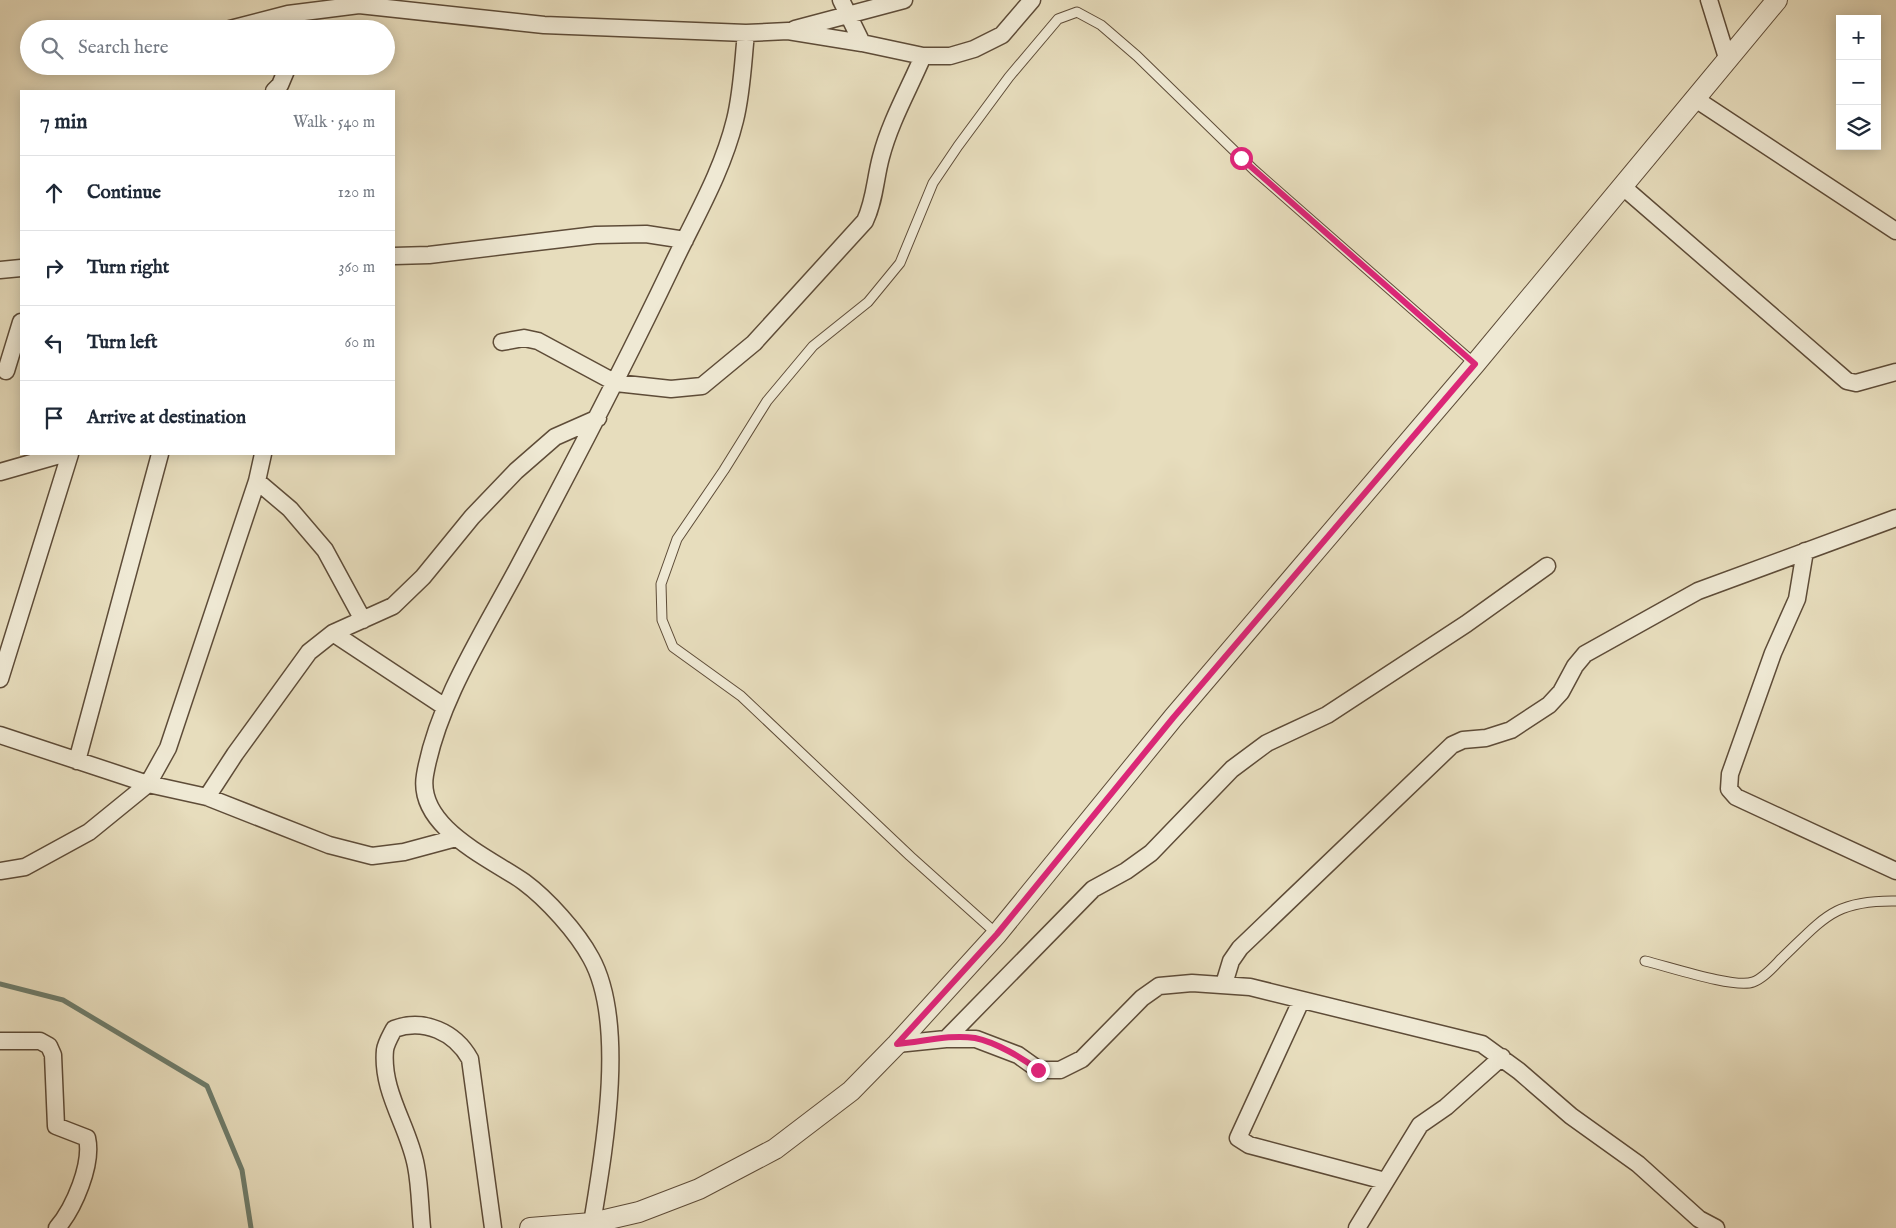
<!DOCTYPE html>
<html lang="en">
<head>
<meta charset="utf-8">
<style>
	body { margin:0; font-family:"IM FELL English",serif; background:#f2f2f3; color:#1f2937 }
	.controls { position:absolute; right:15px; top:15px; display:grid; overflow:hidden; border-radius:0px; box-shadow:0 2px 12px #0003 }
	.controls button { width:45px; height:45px; display:grid; place-items:center; padding:0; border:0; border-bottom:1px solid #e0e1e3; background:#fff; color:#1f2937; font:25px sans-serif }
	.stop { position:absolute; width:15px; height:15px; margin:-11px; border:4px solid #db2777; border-radius:50%; background:#fff }
	.stop.end { background:#db2777; border-color:#fff; box-shadow:0 1px 5px #0008 }
	.list { margin:0; padding:0; list-style:none }
	h2 { display:flex; justify-content:space-between; align-items:center; height:65px; margin:0; padding:0 20px; font-size:21px }
	h2 small { font-size:16px; font-weight:400; color:#747a83 }
	.list li { display:grid; grid-template-columns:32px 1fr auto; gap:15px; align-items:center; box-sizing:border-box; height:75px; padding:0 20px; border-top:1px solid #e0e1e3 }
	.list b { display:block; font-size:19px; white-space:nowrap }
	.list em { font-size:16px; font-style:normal; color:#747a83 }
	.icon { flex:none; width:28px; height:28px; fill:none; stroke:currentColor; stroke-width:2; stroke-linecap:round; stroke-linejoin:round }
	.map { position:relative; flex:none; width:1896px; height:1228px; overflow:hidden }
	.search { position:absolute; background:#fff; box-shadow:0 2px 12px #0003; left:20px; top:20px; width:375px; height:55px; display:flex; align-items:center; gap:12px; box-sizing:border-box; padding:0 18px; border-radius:28px; color:#747a83; font-size:19px }
	.panel { position:absolute; background:#fff; box-shadow:0 2px 12px #0003; left:20px; top:90px; width:375px; height:365px; border-radius:0px }
	.map>svg:first-child { display:block }
	.lines { fill:none; stroke-linecap:round; stroke-linejoin:round }
	.stream { stroke:#6e7c6b; stroke-width:5 }
	.service-casing { stroke:#5e4c38; stroke-width:11 }
	.minor-casing { stroke:#5e4c38; stroke-width:19 }
	.tertiary-casing { stroke:#5e4c38; stroke-width:22 }
	.service { stroke:#efe9d4; stroke-width:9 }
	.minor { stroke:#efe9d4; stroke-width:16 }
	.tertiary { stroke:#efe9d4; stroke-width:20 }
	.route { stroke:#db2777; stroke-width:6 }
</style>
</head>
<body>
<div class="map">
<svg width="1896" height="1228" viewBox="0 0 1896 1228">
	<rect width="100%" height="100%" fill="#e7ddbd"/>
	<filter id="stains"><feTurbulence type="fractalNoise" baseFrequency=".004" numOctaves="4"/><feColorMatrix values="0 0 0 0 .2 0 0 0 0 .09 0 0 0 0 .02 0 0 0 .5 -.17"/></filter>
	<radialGradient id="worn" r=".72"><stop offset=".6" stop-color="#630" stop-opacity="0"/><stop offset="1" stop-color="#630" stop-opacity=".3"/></radialGradient>
	<g class="lines">
		<path class="stream" d="M0 984 63 1000 207 1086 242 1170 251 1228"/>
		<defs>
			<path id="service" d="M997 934 910 856 741 696 673 647 662 620 661 584 677 539 724 470 767 401 813 346 868 302 900 263 933 183 958 146 1009 77 1058 19 1077 12 1101 25 1137 56 1254 170 1475 364
				M1645 961C1667 966 1735 989 1753 982 1764 978 1774 966 1782 958 1824 918 1834 900 1896 901"/>
			<path id="minor" d="M841 0 862 43
				M1709 0 1727 58
				M230 29 288 14 359 5 544 25 746 33 788 31 862 43 923 56H950L974 49 1002 35 1032 0
				M795 29 904 0
				M274 91 280 85 288 66
				M1694 98 1896 231
				M1622 186 1847 381 1856 383 1896 372
				M394 256 429 255 596 235 646 234 685 240
				M0 270 21 268
				M502 342 524 338 538 341 616 383 671 389 702 386 754 343 865 221C875 200 875 179 881 157 890 122 909 89 923 56
				M6 371 21 322
				M0 472 63 454
				M257 481 290 509 325 550 363 620
				M1805 551 1797 599 1773 653 1730 774 1729 789 1736 797 1896 871
				M333 633 445 707
				M0 679 70 454
				M0 735 148 784 207 797 329 845 372 856 404 852 456 838
				M77 761 160 454
				M207 797 235 754 309 652 333 633 393 606 423 577 472 517 516 471 555 437 598 418
				M0 871 25 867 89 832 148 784 168 748 257 481 263 454
				M1224 984 1231 961 1240 948 1452 745 1463 740 1486 738 1511 730 1549 705 1561 692 1575 666 1585 654 1698 591 1896 518
				M1301 1001 1238 1138 1249 1145 1385 1181
				M946 1039 1093 889 1126 871 1151 853 1232 769 1267 743 1327 715 1466 624 1547 566
				M0 1041H40L49 1046 53 1055 56 1126 87 1138C93 1164 74 1208 57 1228
				M897 1044 946 1039H976L1018 1055 1039 1070H1060L1082 1059 1142 998 1159 986 1192 983 1250 987 1482 1044 1519 1071 1571 1116 1638 1164 1699 1219 1716 1228
				M592 1223C604 1151 627 1023 591 958 577 932 547 899 524 882 490 858 416 827 425 775 437 705 481 636 515 573 569 472 622 371 671 268 694 219 722 173 735 120 742 92 743 62 746 33
				M422 1228C420 1208 420 1186 416 1166 409 1127 381 1092 385 1050 386 1043 391 1035 394 1029 424 1018 455 1032 470 1059L493 1228
				M1357 1228 1420 1125 1446 1107 1502 1057"/>
			<path id="tertiary" d="M530 1228 592 1223 639 1212 699 1189 775 1149 851 1091 897 1044 997 934 1173 718 1475 364 1777 0"/>
		</defs>
		<use href="#service" class="service-casing"/>
		<use href="#minor" class="minor-casing"/>
		<use href="#tertiary" class="tertiary-casing"/>
		<use href="#service" class="service"/>
		<use href="#minor" class="minor"/>
		<use href="#tertiary" class="tertiary"/>
	</g>
	<g class="lines">
		<path class="route" d="M1038 1070C1023 1058 995 1042 975 1038 950 1034 922 1042 897 1044L997 934 1173 718 1475 364 1241 158"/>
	</g>
	<rect width="100%" height="100%" filter="url(#stains)"/>
	<rect width="100%" height="100%" fill="url(#worn)"/>
</svg>
<div class="controls">
<button>+</button>
<button>−</button>
<button><svg class="icon" aria-label="layers" viewBox="0 0 24 24"><path d="M12 4l9 5-9 5-9-5zM3 14l9 5 9-5"/></svg></button>
</div>
<div class="stop" style="left:1241px;top:158px"></div>
<div class="stop end" style="left:1038px;top:1070px"></div>
<div class="search"><svg class="icon" aria-label="search" viewBox="0 0 24 24"><circle cx="10" cy="10" r="6"/><path d="M15 15l6 6"/></svg>Search here</div>
<section class="panel">
<h2>7 min<small>Walk · 540 m</small></h2>
<ul class="list">
<li><svg class="icon" aria-label="ahead" viewBox="0 0 24 24"><path d="M12 20V5M6 11l6-6 6 6"/></svg><div><b>Continue</b></div><em>120 m</em></li>
<li><svg class="icon" aria-label="right" viewBox="0 0 24 24"><path d="M7 20v-9h11M14 6l5 5-5 5"/></svg><div><b>Turn right</b></div><em>360 m</em></li>
<li><svg class="icon" aria-label="left" viewBox="0 0 24 24"><path d="M17 20v-9H6M10 6l-5 5 5 5"/></svg><div><b>Turn left</b></div><em>60 m</em></li>
<li><svg class="icon" aria-label="arrive" viewBox="0 0 24 24"><path d="M6 21V4h12l-3 4 3 4H6"/></svg><div><b>Arrive at destination</b></div></li>
</ul>
</section>
</div>
</body>
</html>
